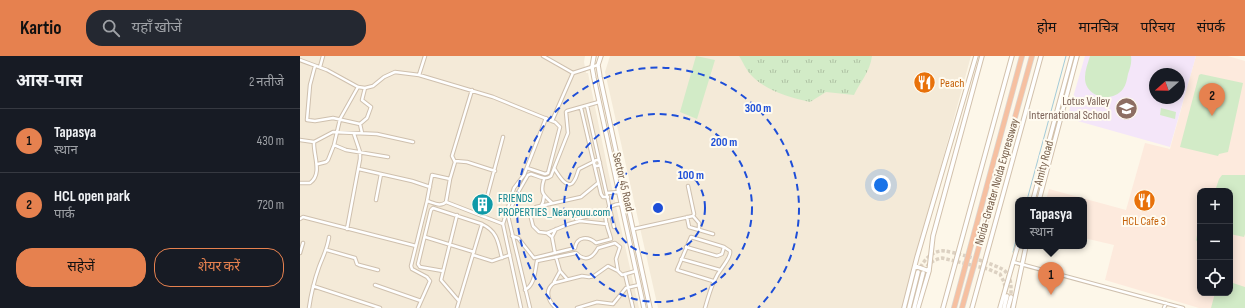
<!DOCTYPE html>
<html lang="hi">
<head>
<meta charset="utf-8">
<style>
	body { margin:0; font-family:"Sofia Sans Condensed","Noto Sans Devanagari",sans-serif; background:#242831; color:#f1f3f6 }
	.controls { position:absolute; right:12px; bottom:12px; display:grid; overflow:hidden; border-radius:8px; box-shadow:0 2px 10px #0003 }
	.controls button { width:36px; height:36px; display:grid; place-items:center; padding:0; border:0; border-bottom:1px solid #363941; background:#171b24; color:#f1f3f6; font:20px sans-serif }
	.compass { position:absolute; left:849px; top:12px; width:36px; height:36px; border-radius:50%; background:#171b24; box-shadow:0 2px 10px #0003; rotate:250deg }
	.you { position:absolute; left:581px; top:129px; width:14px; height:14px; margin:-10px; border:3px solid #fff; border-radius:50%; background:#1a73e8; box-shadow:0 0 0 6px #1a73e833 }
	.badge { display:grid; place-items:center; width:26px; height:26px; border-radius:50%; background:#e6814f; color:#111; font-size:13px; font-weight:700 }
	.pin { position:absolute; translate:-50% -33px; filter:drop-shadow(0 1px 2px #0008) }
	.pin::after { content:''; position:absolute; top:21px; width:14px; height:12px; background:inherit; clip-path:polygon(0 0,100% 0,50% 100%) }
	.popup { position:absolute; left:715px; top:141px; width:72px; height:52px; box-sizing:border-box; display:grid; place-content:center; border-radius:8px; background:#171b24; filter:drop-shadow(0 1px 3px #0005); font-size:13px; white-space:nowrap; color:#9ea1a6 }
	.popup b { font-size:15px; color:#f1f3f6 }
	.popup::after { content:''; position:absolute; left:50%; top:100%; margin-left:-8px; border:8px solid transparent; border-top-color:#171b24 }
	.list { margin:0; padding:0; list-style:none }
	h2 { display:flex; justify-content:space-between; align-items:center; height:52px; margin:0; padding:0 16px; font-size:17px }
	h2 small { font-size:13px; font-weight:400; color:#9ea1a6 }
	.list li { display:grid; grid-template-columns:26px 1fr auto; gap:12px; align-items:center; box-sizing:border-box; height:64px; padding:0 16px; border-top:1px solid #363941 }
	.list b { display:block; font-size:15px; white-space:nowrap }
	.list p { margin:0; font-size:13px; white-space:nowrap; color:#9ea1a6 }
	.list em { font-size:13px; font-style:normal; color:#9ea1a6 }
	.actions { display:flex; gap:8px; padding:12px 16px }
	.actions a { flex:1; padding:9px 0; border:1px solid #e6814f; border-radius:16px; text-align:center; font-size:14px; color:#e6814f }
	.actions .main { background:#e6814f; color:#111 }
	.icon { flex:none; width:22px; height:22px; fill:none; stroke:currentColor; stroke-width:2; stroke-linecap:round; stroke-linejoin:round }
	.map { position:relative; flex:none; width:945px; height:252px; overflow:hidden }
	header { display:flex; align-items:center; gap:24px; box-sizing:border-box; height:56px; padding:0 20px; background:#e6814f; color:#111 }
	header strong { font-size:19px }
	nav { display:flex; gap:22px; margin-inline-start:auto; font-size:14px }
	.search { width:280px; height:36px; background:#242831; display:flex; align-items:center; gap:10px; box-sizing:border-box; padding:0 14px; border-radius:16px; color:#9ea1a6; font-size:15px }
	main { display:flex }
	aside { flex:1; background:#171b24 }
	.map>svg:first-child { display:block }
	.residential { fill:#f4ead8 }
	.commercial { fill:#fdeadd; fill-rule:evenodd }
	.education { fill:#f4e6f9; fill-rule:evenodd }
	.grass { fill:url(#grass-tufts) }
	.green { fill:#d2ebc7 }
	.water { fill:url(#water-ripples); stroke:#a3cbd9 }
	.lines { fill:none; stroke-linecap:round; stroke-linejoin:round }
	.stream { stroke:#a3cbd9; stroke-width:1 }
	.secondary-tunnel { stroke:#dcd1c2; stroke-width:3.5; stroke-dasharray:3.5 2; stroke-linecap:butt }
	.street-casing { stroke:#cfc0ae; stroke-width:4.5 }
	.secondary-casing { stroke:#d2c1ac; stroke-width:5.5 }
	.highway-casing { stroke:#dcd6d0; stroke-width:6 }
	.street { stroke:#fff; stroke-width:2.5 }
	.secondary { stroke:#fff; stroke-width:3.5 }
	.highway { stroke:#f6c0a1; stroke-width:4.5 }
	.ring { fill:none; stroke:#1d4ed8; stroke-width:2; stroke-dasharray:7 5 }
	.labels { text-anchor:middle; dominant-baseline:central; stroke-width:4; stroke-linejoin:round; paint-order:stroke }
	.food-label { font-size:12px; fill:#c56008; stroke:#fffbf0; text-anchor:start }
	.education-label { font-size:12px; fill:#785e54; stroke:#fffbf0; text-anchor:end }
	.street-label { font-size:12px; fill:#78604c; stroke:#fffbf0 }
	.culture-label { font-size:12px; fill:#0d838f; stroke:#fffbf0; text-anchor:start }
	.centre { fill:#1d4ed8; stroke:#fffbf0; stroke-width:2 }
	.ring-label { font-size:12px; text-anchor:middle; font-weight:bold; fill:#1d4ed8; stroke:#fffbf0; stroke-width:4; stroke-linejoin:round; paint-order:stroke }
</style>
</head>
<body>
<header>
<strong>Kartio</strong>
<div class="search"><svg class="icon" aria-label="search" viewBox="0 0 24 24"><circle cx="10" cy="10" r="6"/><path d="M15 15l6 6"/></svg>यहाँ खोजें</div>
<nav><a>होम</a><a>मानचित्र</a><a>परिचय</a><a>संपर्क</a></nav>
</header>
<main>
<aside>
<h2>आस-पास<small>2 नतीजे</small></h2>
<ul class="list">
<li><span class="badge">1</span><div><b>Tapasya</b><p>स्थान</p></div><em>430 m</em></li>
<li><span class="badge">2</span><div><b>HCL open park</b><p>पार्क</p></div><em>720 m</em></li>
</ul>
<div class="actions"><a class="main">सहेजें</a><a>शेयर करें</a></div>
</aside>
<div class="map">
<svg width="945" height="252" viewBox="0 0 945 252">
	<defs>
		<pattern id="grass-tufts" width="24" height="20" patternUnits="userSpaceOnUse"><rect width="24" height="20" fill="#d2ebc7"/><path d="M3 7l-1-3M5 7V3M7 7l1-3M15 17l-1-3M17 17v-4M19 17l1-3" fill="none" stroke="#afc2a4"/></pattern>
		<pattern id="water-ripples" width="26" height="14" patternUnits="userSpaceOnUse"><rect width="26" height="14" fill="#bddce7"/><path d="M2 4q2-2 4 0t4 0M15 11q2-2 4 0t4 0" fill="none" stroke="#9eb6bd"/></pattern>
	</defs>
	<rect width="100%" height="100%" fill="#fdf7e9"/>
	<path class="residential" d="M0 0H285L284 6 286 17H288L309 119 339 252H0Z
		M310 0H671L602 252H358L305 16Z"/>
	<path class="commercial" d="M896 0H928L945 5V252H899L805 224 814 189 784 182V144H746L749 133 826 154 845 87 870 93ZM900 135H930V237H900Z"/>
	<path class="education" d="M785 0H896L870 91 767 62ZM855 18H879V42H855Z"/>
	<path class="grass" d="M439 0H572C570 16 560 26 554 39L526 36 510 46C489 41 466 35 451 19 446 14 443 6 439 0Z"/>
	<path class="green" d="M396 0 415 4 397 63 380 56Z
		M790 0H831C832 7 830 12 828 18 827 23 826 29 823 33 812 48 784 41 785 21 785 14 788 7 790 0Z
		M901 18 943 27 928 96 919 98 918 100 880 91 899 19Z
		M861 52 876 56 875 63 860 59Z
		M922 119H945V178L944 181 930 178V135H915L919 123Z
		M900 164V190L896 184Z
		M930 226 945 231V252H911L915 237H930Z"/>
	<path class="water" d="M913 34 918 37 919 42 916 47 911 48 905 44V39L908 35Z"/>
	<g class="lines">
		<path class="stream" d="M727 144 766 0
			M713 196 718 176"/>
		<path class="secondary-tunnel" d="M624 215C627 208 635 203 642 202L688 213 700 218 704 226 707 240
			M618 216C622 207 629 197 640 195 647 193 699 209 705 215 712 223 711 231 711 241"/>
		<defs>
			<path id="street" d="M243 0 273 17
				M0 4 27 14 58 31 65 32 73 30 84 21 95 16 119 19 193 41 252 65 273 17 298 9
				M15 10 10 29 7 64 15 65 33 62 60 68
				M20 11 23 0
				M119 19 125 0
				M287 50 314 171
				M281 52 301 138 303 141H308
				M62 77 60 68 67 62 71 51 62 44 65 32
				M0 84 14 86 33 76 77 78 113 86
				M34 89 46 94 88 101
				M294 107a3 3 0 1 1 6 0a3 3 0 1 1-6 0Z
				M155 105 167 106 195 115
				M18 108 26 106 28 104 34 89 40 63 58 31
				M227 112 245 118 248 117 260 71 255 66 252 65
				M254 112C257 117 268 136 274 125 277 121 277 117 279 113L293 106
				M59 113 112 125 130 131
				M244 123C240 136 242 138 252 147
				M0 127H10C23 118 13 99 14 86
				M298 127 281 141 236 151 230 158 233 170 239 176 247 177 269 168 280 165 307 168
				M307 137 319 136
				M76 144 81 118
				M127 145 132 119 150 123
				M146 146 150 123 155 106 152 100 172 34
				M241 150 243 146 244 140
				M157 159 141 224 159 245
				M182 160 203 81
				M393 160 399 167V173
				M387 161 389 171 413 178
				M0 163 3 161 116 190
				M276 163 306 156
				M182 168C198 176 198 186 202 202
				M47 173 60 103V96L54 78
				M334 173 393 160 394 158 388 130
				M247 177 252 181 256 173
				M212 180 218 182 234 202 275 192C277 180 288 180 296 187L311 183C309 174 299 155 312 150 314 149 318 148 321 148
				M125 181 174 196
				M252 181 255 197
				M386 191 417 200 422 198 424 191
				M27 194 55 202 57 208 59 209 78 214
				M0 197 3 187
				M173 199 192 205 210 199
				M256 201 260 215 267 223
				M381 203 420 214
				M713 206 883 252
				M143 215 120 211 118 208 131 154 133 152 182 168 157 252
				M325 218 333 252
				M254 226 260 215
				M75 229 121 245
				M13 230 80 252
				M225 234C235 229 235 214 237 205L276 197C286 207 293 201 298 192L315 187 320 191 316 203 318 215
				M9 252C11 238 14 225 19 211 23 200 27 194 29 181
				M118 252 130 225 127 221 112 213 111 210 127 145C134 147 141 151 146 146L203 168
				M221 252 203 168 214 132 224 119 246 62
				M230 252 208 160 216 140 228 119 231 118C238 120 245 125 251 120L268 77 266 56 267 55 299 46
				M256 252C248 245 244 234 254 227L282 220 289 221 294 220 308 210 318 215 322 219 336 215
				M277 252 297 246 313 248 326 232 339 229
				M405 252C410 235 413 223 424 209 427 204 431 200 430 195L424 191 391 181 377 214 413 225
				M864 252 866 247"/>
			<path id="secondary" d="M294 0 292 11 294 22 344 252
				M301 0 298 9 300 21 350 252
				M733 144 772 0
				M739 144 777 0
				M615 210 629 215
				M604 252 617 201 676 0
				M609 252 618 216
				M614 252 623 217
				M618 252 629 215 633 180 682 0
				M643 252 712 0
				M672 252 741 0
				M700 252 718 189
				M704 252 707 240
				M708 252 711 241
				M713 252 726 190"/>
			<path id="highway" d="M654 252 722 0
				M662 252 732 0"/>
		</defs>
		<use href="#street" class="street-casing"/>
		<use href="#secondary" class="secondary-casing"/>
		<use href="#highway" class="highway-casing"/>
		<use href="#street" class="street"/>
		<use href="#secondary" class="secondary"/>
		<use href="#highway" class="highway"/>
	</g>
	<g class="ring">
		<circle cx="358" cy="152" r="47"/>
		<circle cx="358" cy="152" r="94"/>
		<path d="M258 252A141 141 0 1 1 458 252"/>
	</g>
	<defs>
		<symbol id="restaurant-disc" viewBox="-11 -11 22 22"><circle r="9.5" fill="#e8710a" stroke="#fffbf0"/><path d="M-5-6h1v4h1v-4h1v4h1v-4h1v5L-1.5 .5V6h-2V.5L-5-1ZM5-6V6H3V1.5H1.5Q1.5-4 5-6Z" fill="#fff"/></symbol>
		<symbol id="school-disc" viewBox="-11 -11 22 22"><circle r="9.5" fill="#8d6e63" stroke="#fffbf0"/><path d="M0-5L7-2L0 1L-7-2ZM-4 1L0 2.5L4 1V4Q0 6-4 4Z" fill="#fff"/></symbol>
		<symbol id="building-disc" viewBox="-11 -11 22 22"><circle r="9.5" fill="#0f9aa8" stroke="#fffbf0"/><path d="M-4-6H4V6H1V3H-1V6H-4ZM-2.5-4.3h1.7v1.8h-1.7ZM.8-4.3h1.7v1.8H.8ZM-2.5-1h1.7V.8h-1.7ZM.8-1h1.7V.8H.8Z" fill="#fff"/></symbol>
	</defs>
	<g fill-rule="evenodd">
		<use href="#restaurant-disc" x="612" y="14" width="25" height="25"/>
		<use href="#school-disc" x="814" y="40" width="25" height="25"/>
		<use href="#restaurant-disc" x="832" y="132" width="25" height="25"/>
		<use href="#building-disc" x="170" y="136" width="25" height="25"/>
	</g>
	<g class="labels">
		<g class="food-label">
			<text x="640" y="27">Peach</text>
			<text x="844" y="165" text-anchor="middle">HCL Cafe 3</text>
		</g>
		<g class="education-label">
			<text x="810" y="45">Lotus Valley<tspan x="810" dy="14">International School</tspan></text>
		</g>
		<g class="street-label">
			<text transform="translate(744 107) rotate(-75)">Amity Road</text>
			<text transform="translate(323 126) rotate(77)">Sector 45 Road</text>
			<text transform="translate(697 126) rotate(-74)">Noida-Greater Noida Expressway</text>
		</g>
		<g class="culture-label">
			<text x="198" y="142">FRIENDS<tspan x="198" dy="14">PROPERTIES_Nearyouu.com</tspan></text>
		</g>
	</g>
	<circle cx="358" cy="152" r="6" class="centre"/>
	<g class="ring-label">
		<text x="458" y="56">300 m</text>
		<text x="424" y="90">200 m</text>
		<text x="391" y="123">100 m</text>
	</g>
</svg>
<div class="controls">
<button>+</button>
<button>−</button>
<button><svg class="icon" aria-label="locate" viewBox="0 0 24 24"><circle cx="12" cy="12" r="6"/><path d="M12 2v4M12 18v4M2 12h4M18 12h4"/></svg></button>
</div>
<svg class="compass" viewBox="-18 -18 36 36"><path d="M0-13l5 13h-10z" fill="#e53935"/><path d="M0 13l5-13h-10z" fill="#9ea1a6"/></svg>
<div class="you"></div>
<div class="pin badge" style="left:751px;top:239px">1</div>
<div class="popup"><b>Tapasya</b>स्थान</div>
<div class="pin badge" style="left:912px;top:60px">2</div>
</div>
</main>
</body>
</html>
